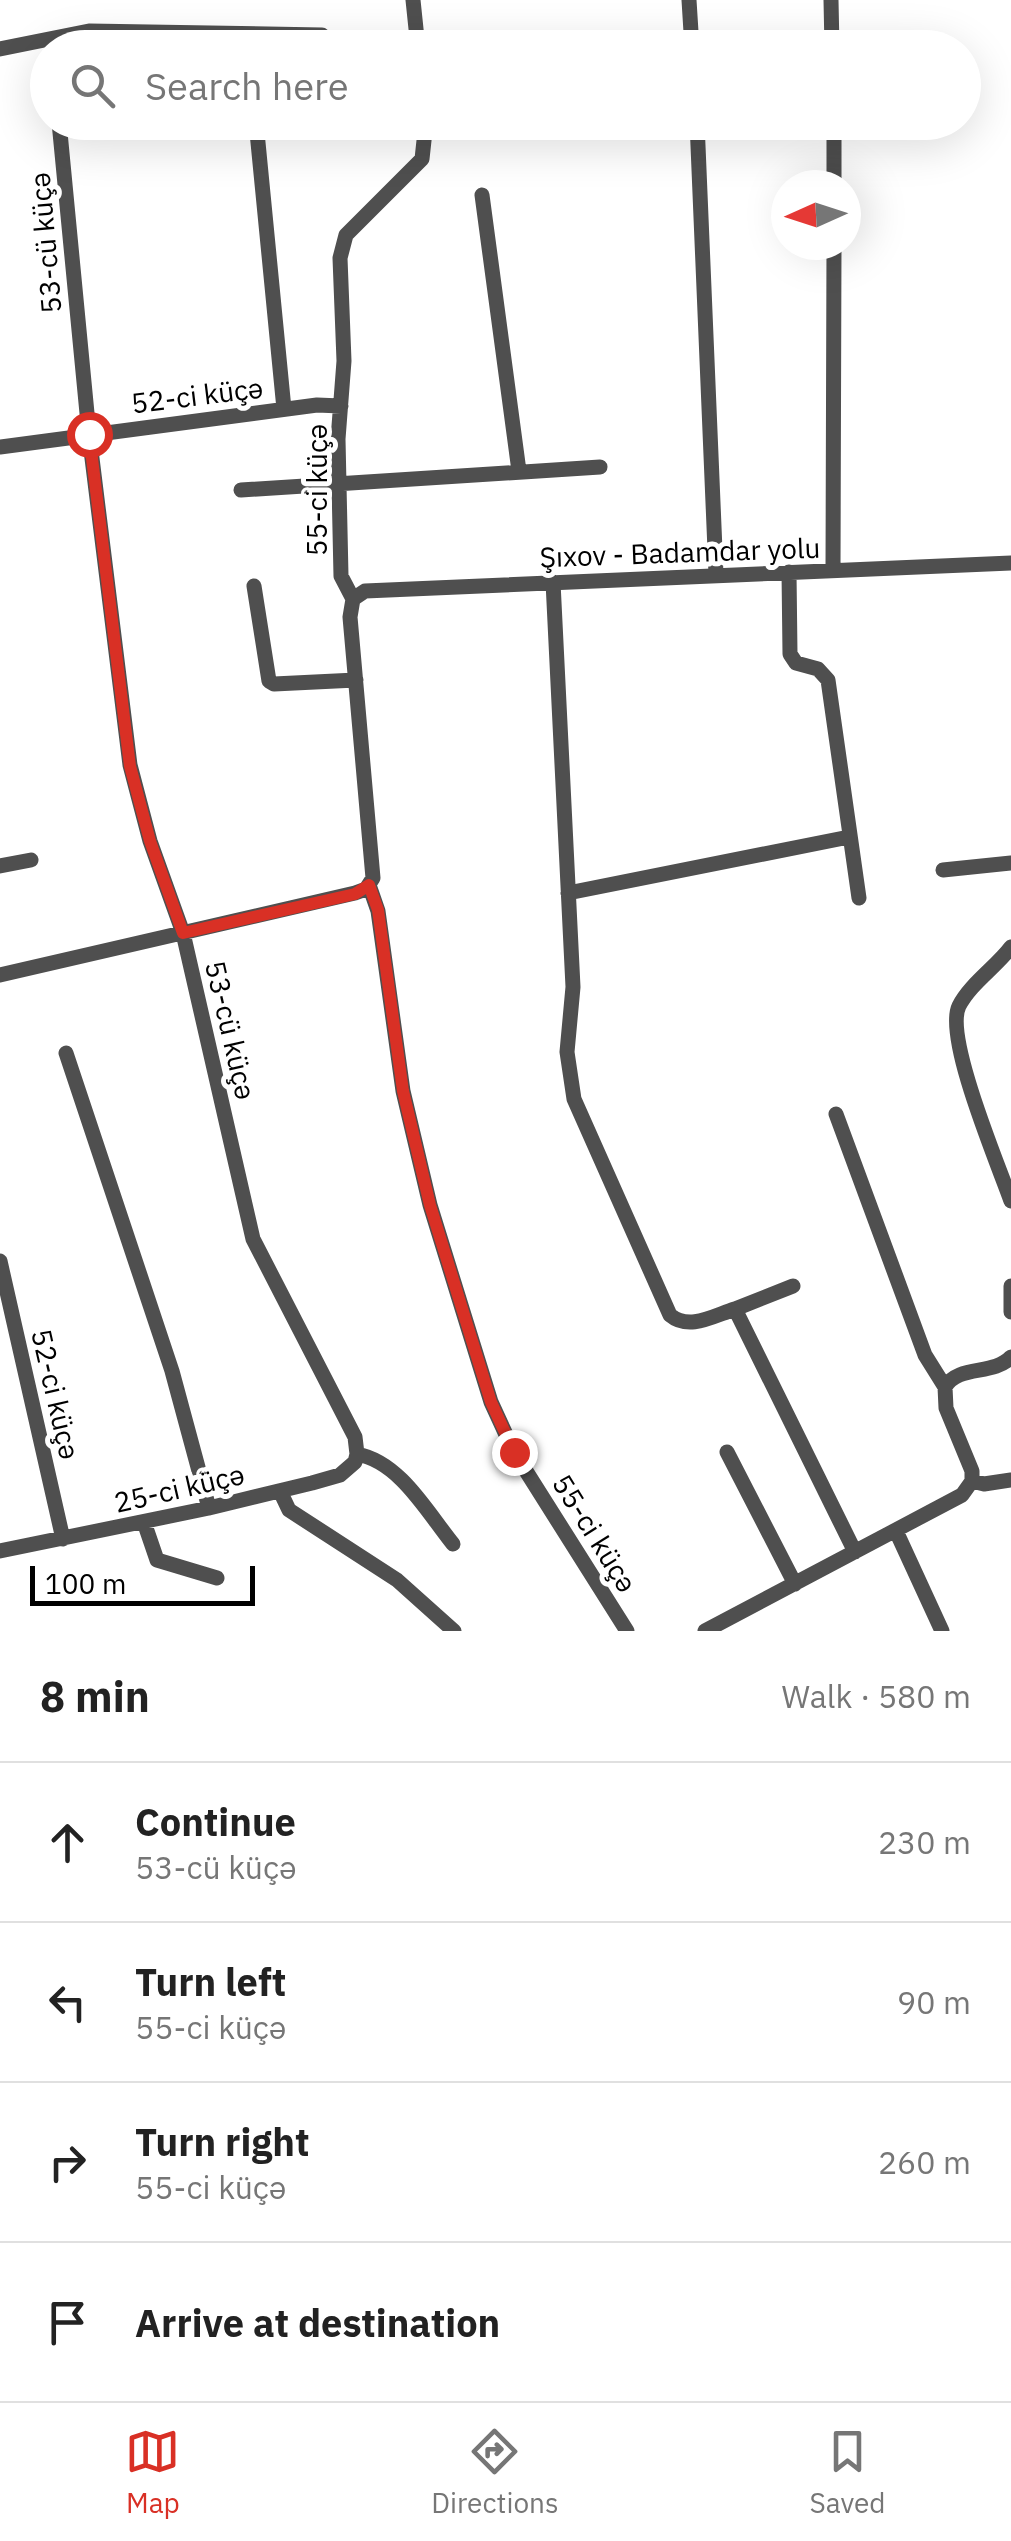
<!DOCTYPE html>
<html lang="en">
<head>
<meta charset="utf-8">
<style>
	body { margin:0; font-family:"IBM Plex Sans",sans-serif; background:#f6f6f6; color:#222 }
	.compass { position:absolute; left:771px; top:170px; width:90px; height:90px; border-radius:50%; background:#fff; box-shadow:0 10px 40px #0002; rotate:267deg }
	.scale { position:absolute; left:30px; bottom:25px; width:225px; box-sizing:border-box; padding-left:10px; border:5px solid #000; border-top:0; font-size:28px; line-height:35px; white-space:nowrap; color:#000; -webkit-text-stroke:8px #fff; paint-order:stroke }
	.stop { position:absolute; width:30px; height:30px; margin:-22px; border:8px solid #d93025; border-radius:50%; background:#fff }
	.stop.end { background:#d93025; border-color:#fff; box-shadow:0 2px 10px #0008 }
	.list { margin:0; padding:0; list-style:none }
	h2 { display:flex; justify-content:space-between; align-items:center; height:130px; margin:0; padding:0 40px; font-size:42px }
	h2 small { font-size:32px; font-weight:400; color:#767676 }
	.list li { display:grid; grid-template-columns:65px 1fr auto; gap:30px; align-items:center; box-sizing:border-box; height:160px; padding:0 40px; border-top:2px solid #e0e0e0 }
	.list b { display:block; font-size:38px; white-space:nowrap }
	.list p { margin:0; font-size:32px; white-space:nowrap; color:#767676 }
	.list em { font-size:32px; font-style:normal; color:#767676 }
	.icon { flex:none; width:55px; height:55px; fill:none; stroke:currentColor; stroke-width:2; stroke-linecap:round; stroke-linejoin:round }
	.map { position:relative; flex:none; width:1011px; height:1631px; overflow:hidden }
	.search { position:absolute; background:#fff; box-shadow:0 10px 40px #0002; left:30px; right:30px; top:30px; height:110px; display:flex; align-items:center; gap:25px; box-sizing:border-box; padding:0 35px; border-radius:55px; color:#767676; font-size:38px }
	.sheet { height:770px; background:#fff }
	nav { display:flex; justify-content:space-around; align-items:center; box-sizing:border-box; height:140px; border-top:2px solid #e0e0e0; background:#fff; font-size:28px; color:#767676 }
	nav a { display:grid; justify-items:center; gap:5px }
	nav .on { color:#d93025 }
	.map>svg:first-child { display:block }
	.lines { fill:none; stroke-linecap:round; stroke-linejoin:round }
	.minor { stroke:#4f4f4f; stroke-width:15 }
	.route { stroke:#d93025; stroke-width:12 }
	.labels { text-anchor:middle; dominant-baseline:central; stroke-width:10; stroke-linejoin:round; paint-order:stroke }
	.street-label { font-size:28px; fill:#000; stroke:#fff }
</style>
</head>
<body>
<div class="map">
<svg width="1011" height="1631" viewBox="0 0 1011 1631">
	<rect width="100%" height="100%" fill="#fff"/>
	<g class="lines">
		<path class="minor" d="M413 0 418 48
			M689 0 692 48
			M831 0 832 48
			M0 49 89 31 322 35
			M59 122 89 434 130 765 150 841 183 933 253 1239 355 1437 357 1454
			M256 122 284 409
			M697 122 716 574
			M834 122V185
			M482 195 519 471
			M0 447 317 405 341 406
			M241 490 600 467
			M833 571 834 245
			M789 572 790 654 796 663 818 669 828 680 859 898
			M553 582 573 987 567 1052 574 1099 670 1315C689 1331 713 1316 735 1309L855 1552
			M254 586 269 681 274 684 356 680
			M353 599 365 591 1011 563
			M0 866 31 860
			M943 870 1011 863
			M369 885 378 911 403 1091 430 1205 491 1402 514 1452 627 1631
			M568 893 849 837
			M1011 947C996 967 970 984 959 1006 944 1037 998 1164 1011 1201
			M0 975 355 893 366 889 373 878 350 617 353 599 341 576 338 439 344 361 340 258 346 235 422 159 426 122
			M66 1053 172 1371 209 1508
			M836 1114 925 1355 945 1387
			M0 1261 63 1539
			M1011 1286V1312
			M735 1309 793 1286
			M727 1452 795 1584
			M357 1454C400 1462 427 1512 453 1544
			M972 1481 984 1484 1011 1480
			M280 1491 289 1510 397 1580 454 1631
			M144 1522 157 1560 217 1578
			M896 1531 942 1631
			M0 1551 209 1508 312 1483 340 1475 355 1462 357 1454
			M705 1631 962 1495 972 1481V1471L946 1408 945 1387C959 1364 993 1376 1011 1357"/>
	</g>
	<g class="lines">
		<path class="route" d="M89 434 130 766 150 841 183 933 355 894 369 885 378 910 403 1091 430 1205 491 1402 514 1452"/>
	</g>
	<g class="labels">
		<g class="street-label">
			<text transform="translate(45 243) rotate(-95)">53-cü küçə</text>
			<text transform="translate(197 395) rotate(-7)">52-ci küçə</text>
			<text transform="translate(316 490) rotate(-90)">55-ci küçə</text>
			<text transform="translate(680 552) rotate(-2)">Şıxov - Badamdar yolu</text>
			<text transform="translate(231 1030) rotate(77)">53-cü küçə</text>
			<text transform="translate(56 1394) rotate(77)">52-ci küçə</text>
			<text transform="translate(179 1488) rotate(-13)">25-ci küçə</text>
			<text transform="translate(595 1533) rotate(58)">55-ci küçə</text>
		</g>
	</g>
</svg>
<svg class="compass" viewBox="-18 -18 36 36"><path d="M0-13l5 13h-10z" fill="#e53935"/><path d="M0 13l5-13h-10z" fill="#767676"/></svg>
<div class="scale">100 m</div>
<div class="stop" style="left:89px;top:434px"></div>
<div class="stop end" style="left:514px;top:1452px"></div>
<div class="search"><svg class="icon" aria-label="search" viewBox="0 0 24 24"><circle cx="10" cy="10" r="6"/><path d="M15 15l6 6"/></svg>Search here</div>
</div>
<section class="sheet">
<h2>8 min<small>Walk · 580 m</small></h2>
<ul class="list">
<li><svg class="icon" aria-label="ahead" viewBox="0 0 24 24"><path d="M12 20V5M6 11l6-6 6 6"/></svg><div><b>Continue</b><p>53-cü küçə</p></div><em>230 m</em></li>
<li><svg class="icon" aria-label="left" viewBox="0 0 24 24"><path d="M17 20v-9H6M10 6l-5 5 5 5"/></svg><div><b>Turn left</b><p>55-ci küçə</p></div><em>90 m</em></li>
<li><svg class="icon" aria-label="right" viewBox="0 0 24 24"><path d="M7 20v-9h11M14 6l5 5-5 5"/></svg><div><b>Turn right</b><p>55-ci küçə</p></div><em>260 m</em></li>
<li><svg class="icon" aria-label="arrive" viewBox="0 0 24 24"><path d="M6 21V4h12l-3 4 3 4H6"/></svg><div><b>Arrive at destination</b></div></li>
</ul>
</section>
<nav>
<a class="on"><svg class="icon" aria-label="map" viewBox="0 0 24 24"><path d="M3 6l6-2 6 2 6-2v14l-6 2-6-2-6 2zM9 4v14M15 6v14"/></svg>Map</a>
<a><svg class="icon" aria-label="directions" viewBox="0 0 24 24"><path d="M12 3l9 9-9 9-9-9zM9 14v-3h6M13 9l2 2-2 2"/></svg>Directions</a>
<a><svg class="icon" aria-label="saved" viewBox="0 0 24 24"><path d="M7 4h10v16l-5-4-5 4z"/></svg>Saved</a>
</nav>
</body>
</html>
